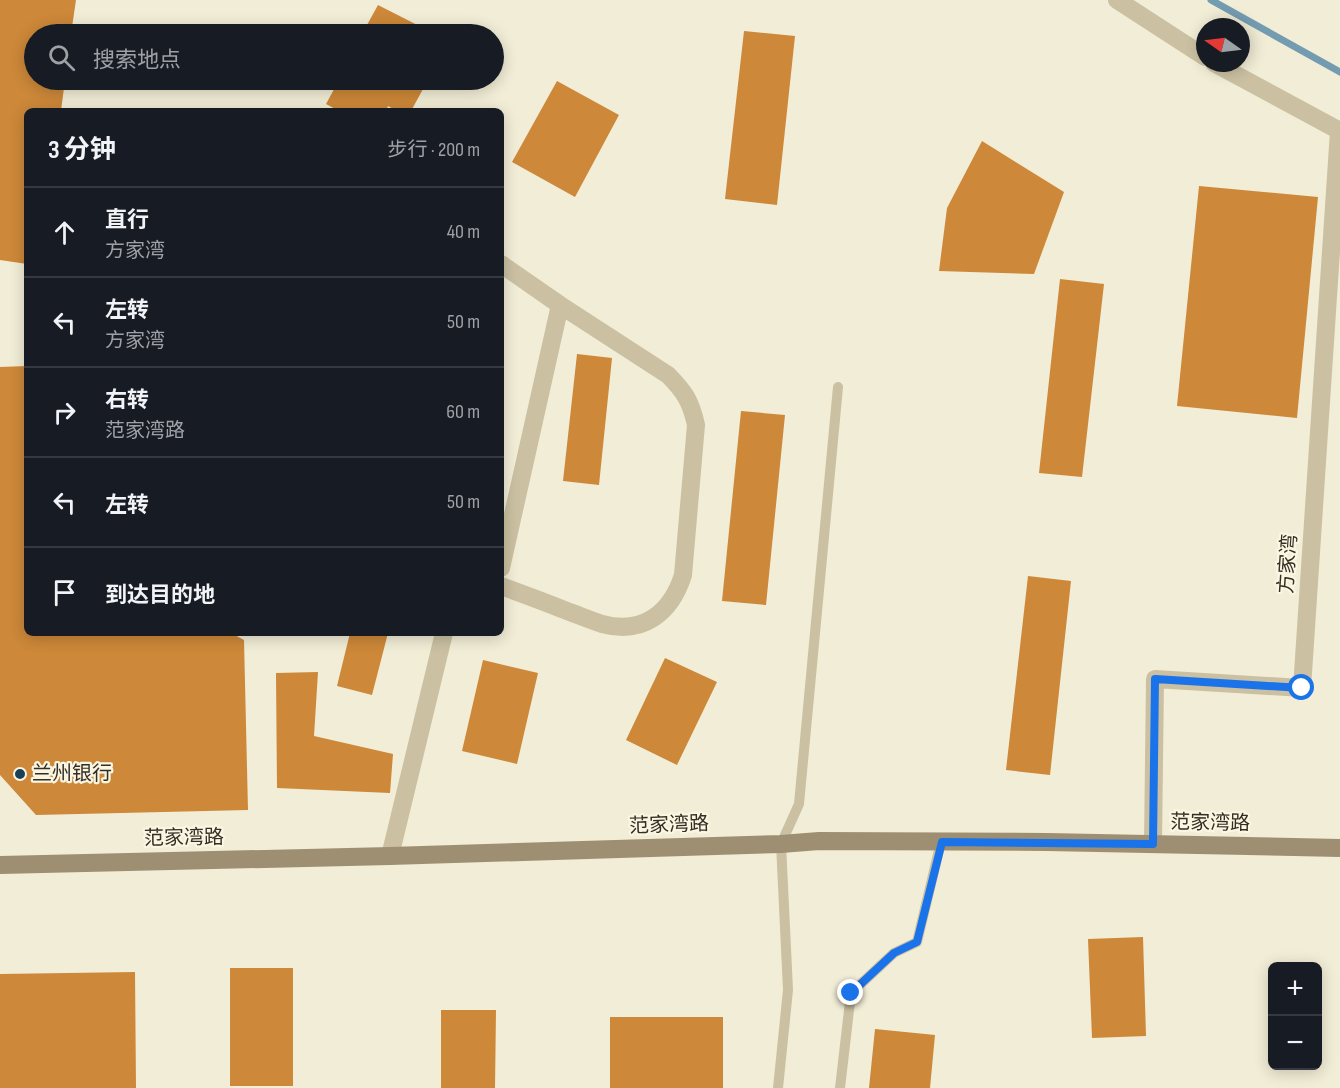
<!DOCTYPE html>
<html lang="zh">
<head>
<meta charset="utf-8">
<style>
	body { margin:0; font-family:"Sofia Sans Condensed","Noto Sans SC",sans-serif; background:#20242c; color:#f1f3f6 }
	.controls { position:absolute; right:18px; bottom:18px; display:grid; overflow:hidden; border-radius:9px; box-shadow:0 3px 15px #0003 }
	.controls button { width:54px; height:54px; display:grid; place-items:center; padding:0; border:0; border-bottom:2px solid #363941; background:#171b24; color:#f1f3f6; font:30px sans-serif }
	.compass { position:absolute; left:1196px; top:18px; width:54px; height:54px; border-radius:50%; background:#171b24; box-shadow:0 3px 15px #0003; rotate:284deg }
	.stop { position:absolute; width:18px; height:18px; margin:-14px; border:4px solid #1a73e8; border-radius:50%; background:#fff }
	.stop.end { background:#1a73e8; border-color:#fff; box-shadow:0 2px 6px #0008 }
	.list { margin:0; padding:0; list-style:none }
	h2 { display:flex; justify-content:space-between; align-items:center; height:78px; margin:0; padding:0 24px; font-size:26px }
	h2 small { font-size:20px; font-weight:400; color:#9ea1a6 }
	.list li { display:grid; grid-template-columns:39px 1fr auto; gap:18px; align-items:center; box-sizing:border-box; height:90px; padding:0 24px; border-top:2px solid #363941 }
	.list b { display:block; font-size:22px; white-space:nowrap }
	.list p { margin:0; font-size:20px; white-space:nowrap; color:#9ea1a6 }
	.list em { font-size:20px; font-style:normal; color:#9ea1a6 }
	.icon { flex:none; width:33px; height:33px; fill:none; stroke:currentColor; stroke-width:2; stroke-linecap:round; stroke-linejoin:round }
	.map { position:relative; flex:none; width:1340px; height:1088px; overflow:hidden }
	.search { position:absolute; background:#171b24; box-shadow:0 3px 15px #0003; left:24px; top:24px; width:480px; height:66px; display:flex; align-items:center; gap:15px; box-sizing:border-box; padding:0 21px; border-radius:33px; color:#9ea1a6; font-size:22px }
	.panel { position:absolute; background:#171b24; box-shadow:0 3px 15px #0003; left:24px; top:108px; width:480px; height:528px; border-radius:9px }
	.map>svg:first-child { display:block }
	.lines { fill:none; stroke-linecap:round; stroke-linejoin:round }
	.stream { stroke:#749cb1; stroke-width:7 }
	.building { fill:#cd8839 }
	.lane { stroke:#cbc0a2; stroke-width:10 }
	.street { stroke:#cbc0a2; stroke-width:18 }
	.secondary { stroke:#9e8f73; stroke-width:18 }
	.route { stroke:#1a73e8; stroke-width:8 }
	.poi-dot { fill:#184158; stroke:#faf6e2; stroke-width:2 }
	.labels { text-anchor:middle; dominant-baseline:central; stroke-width:4.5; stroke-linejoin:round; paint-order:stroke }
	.street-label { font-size:20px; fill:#352e25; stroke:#faf6e2 }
	.poi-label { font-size:20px; fill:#352e25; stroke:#faf6e2; text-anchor:start }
</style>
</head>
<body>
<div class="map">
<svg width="1340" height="1088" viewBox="0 0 1340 1088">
	<rect width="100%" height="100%" fill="#f2edd6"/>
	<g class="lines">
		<path class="stream" d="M1211 0 1340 72"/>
	</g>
	<path class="building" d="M0 0H76L71 34H34V80H65L61 111H27V264L0 260Z
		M378 5 435 34H362Z
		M744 31 795 36 777 205 725 199Z
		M339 80H428L411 111H397L388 106 386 111H339L326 104Z
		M557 81 619 115 575 197 512 162Z
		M982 141 1064 192 1034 274 939 271 947 208Z
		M1199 186 1318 197 1297 418 1177 406Z
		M1060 279 1104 284 1082 477 1039 473Z
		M577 354 612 358 599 485 563 481Z
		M27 366V633H231L244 640 248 810 36 815 0 775V367Z
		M741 411 785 415 766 605 722 601Z
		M1028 576 1071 581 1050 775 1006 770Z
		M350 633H388L372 695 337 686Z
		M665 658 717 682 677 765 626 740Z
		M483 660 538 673 517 764 462 751Z
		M318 672 314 736 393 754 390 793 277 788 276 673Z
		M1143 937 1146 1036 1092 1038 1088 939Z
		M230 968H293V1086H230Z
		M135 972 136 1088H0V974Z
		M441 1010H496L495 1088H441Z
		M610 1017H723V1088H610Z
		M875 1029 935 1035 930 1088H869Z"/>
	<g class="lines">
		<path class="lane" d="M778 1088 788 990 781 844 799 804 838 387
			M840 1088 851 993 894 953 917 942 941 842"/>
		<path class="street" d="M1117 0 1205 57
			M1214 63 1340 131
			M501 264 560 305 668 375C685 392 691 402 696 425L683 575C671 613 643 635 602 624 590 620 578 615 567 611 545 602 523 594 501 586
			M501 568 560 305
			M1153 844 1155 679 1302 688 1339 131
			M390 856 444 633"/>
		<path class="secondary" d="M0 865 390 856 781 844 819 841 1047 842 1340 848"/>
	</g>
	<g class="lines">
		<path class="route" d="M851 993 894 953 917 942 942 842 1153 844 1155 679 1302 688"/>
	</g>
	<circle class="poi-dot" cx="20" cy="774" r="6"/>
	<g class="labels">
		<g class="street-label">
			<text transform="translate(1288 564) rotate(-86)">方家湾</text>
			<text transform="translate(1210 823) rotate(1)">范家湾路</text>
			<text transform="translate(669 825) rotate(-2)">范家湾路</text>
			<text transform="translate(184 838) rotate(-1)">范家湾路</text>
		</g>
		<g class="poi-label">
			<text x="32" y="774">兰州银行</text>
		</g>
	</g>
</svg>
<div class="controls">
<button>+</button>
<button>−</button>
</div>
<svg class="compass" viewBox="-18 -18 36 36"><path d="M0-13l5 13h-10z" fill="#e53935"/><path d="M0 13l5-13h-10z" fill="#9ea1a6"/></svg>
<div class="stop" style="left:1302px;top:688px"></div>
<div class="stop end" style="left:851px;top:993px"></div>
<div class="search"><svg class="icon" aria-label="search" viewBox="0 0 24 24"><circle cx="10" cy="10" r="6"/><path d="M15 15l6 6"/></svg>搜索地点</div>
<section class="panel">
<h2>3 分钟<small>步行 · 200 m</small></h2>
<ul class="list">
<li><svg class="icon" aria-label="ahead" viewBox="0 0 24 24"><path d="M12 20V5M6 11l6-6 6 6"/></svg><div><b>直行</b><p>方家湾</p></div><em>40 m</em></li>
<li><svg class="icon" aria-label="left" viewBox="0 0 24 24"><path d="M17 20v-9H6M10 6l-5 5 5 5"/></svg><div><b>左转</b><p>方家湾</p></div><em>50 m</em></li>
<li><svg class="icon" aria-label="right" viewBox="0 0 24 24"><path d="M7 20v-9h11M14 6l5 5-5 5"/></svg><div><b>右转</b><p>范家湾路</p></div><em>60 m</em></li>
<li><svg class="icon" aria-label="left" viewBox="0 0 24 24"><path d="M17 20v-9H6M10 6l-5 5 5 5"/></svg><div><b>左转</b></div><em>50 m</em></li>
<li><svg class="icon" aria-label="arrive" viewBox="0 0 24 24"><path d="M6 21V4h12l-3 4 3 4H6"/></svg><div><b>到达目的地</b></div></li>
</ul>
</section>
</div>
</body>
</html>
